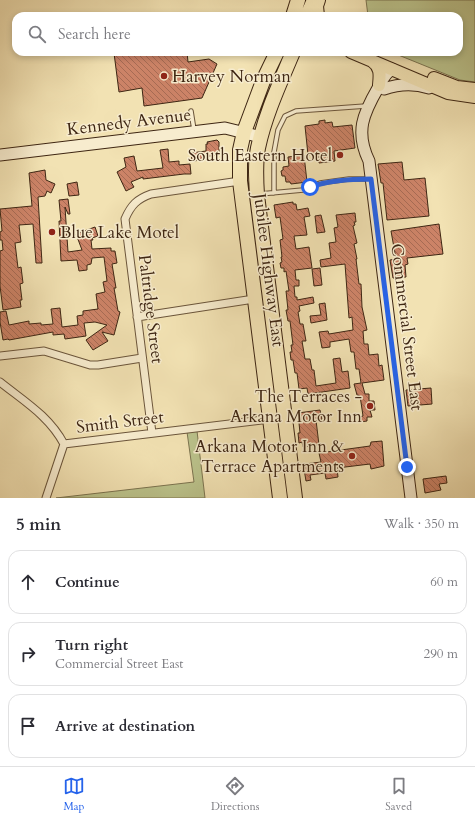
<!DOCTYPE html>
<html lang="en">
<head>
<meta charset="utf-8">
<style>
	body { margin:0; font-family:Cardo,serif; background:#f2f2f3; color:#2b2b33 }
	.stop { position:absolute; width:12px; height:12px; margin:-9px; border:3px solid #2563eb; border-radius:50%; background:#fff }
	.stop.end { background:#2563eb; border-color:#fff; box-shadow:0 1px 4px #0008 }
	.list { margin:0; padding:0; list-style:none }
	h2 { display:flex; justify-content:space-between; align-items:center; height:52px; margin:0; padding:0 16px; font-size:17px }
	h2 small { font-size:13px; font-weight:400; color:#7c7c81 }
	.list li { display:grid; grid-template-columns:26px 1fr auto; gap:12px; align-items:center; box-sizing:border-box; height:64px; margin:0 8px 8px; padding:0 8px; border:1px solid #e1e1e2; border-radius:12px }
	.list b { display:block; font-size:15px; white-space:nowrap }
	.list p { margin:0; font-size:13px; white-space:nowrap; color:#7c7c81 }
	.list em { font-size:13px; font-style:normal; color:#7c7c81 }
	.icon { flex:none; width:22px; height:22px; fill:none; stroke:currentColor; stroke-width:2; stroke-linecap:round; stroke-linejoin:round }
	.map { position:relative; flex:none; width:475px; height:498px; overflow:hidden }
	.search { position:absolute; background:#fff; box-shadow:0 2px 6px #0003; left:12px; right:12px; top:12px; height:44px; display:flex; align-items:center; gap:10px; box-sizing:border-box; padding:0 14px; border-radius:12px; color:#7c7c81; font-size:15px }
	.sheet { height:268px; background:#fff }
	nav { display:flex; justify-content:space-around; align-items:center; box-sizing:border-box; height:56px; border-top:1px solid #e1e1e2; background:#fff; font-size:11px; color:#7c7c81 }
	nav a { display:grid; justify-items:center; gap:2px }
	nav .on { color:#2563eb }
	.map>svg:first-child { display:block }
	.green { fill:#bbc38c; stroke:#7c7450 }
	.building { fill:url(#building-back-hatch); stroke:#3e2613 }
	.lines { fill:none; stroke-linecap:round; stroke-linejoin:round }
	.lane-casing { stroke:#6b553b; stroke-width:5.5 }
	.street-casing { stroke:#6b553b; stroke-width:9 }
	.secondary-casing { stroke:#3e2613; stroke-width:13 }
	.primary-casing { stroke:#3e2613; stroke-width:14 }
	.highway-casing { stroke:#3e2613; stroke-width:16 }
	.lane { stroke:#f7ecce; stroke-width:3.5 }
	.street { stroke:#f7ecce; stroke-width:7 }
	.secondary { stroke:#f7ecce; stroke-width:11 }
	.primary { stroke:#f2e2b3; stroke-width:12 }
	.highway { stroke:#f2e2b3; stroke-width:14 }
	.route { stroke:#2563eb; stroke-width:5 }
	.poi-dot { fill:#8f2418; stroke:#f7ecce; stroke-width:1.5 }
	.labels { text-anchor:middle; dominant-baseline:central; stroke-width:3; stroke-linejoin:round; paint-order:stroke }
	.poi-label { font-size:17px; fill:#3e2613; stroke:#f7ecce; text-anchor:end }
	.street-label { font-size:17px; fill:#3e2613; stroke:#f7ecce }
</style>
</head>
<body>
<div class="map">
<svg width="475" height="498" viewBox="0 0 475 498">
	<defs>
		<pattern id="building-back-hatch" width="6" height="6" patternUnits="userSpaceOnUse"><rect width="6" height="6" fill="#cc8367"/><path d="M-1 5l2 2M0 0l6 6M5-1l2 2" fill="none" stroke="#a76b54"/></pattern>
	</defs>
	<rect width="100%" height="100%" fill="#f2e2b3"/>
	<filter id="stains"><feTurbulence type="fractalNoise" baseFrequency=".005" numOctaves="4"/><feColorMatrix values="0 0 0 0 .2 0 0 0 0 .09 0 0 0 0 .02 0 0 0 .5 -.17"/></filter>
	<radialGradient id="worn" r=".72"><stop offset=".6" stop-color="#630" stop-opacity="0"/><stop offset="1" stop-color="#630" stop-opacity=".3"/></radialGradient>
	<path class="green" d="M366 0H475V82L460 80 391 52H459V16H368Z
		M197 431 205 498H56L194 482 187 432Z"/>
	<path class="building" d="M122 52H187L188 62 209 59 217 64 202 98 144 106 142 88 119 92 114 53Z
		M325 120V123L332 122 333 127 352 125 355 148 334 151 335 161 319 163 318 153 308 155 305 126 319 124V121Z
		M217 140 219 142V155L202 157 203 160 192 161 191 153 206 151V144H208L207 142Z
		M168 149 169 162 179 161V165L190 164 191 174H184L143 179V177L131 182 134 187 126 191 117 172 126 167 124 158 134 156 137 171 163 168 160 150Z
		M304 155 307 182 291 184 290 182H286L285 176H282L281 171 283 170V167L289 166 288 157Z
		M402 162 404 180 425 178 429 216 387 220 383 183H381L378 164Z
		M45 170 46 180 55 184 51 193 47 191 45 196 38 197 42 263H36L33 224 19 225 21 242 15 243 18 268 21 267 23 283 20 284 22 300H20L21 307 3 310 0 286V251L3 250 2 240H0V232L2 231 0 209 32 206 29 173Z
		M77 182 79 195 69 196 67 184Z
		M68 199 70 214H68L65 207 68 252 82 250 76 234 95 227 98 236 92 238 93 240H91L92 249 111 248V251H115L117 263 112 264 116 288H114L118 311 120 312 114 335 102 332 108 341 93 350 86 340 107 325 95 322 84 323 86 336 65 339 64 334 53 335V332L9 340 8 339 3 340 0 322V312L6 311 9 325 29 321V324L41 323V325L53 324 51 309 60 308 62 327 78 325 77 316 83 315V311L98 309 96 294 105 292 103 282 107 281 104 257 92 258 91 264 87 265V270L79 271 77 260 61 261 59 221H61L59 200Z
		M293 202V204H296L297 210 308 208 310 216 304 217 307 235 294 236 296 249 309 247 312 268 295 270 296 280H299V286H294L295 297H297V300L313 297 314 303 299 306 300 311 298 312 300 324H303L306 341H302L305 359H310L312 370H314L316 386 336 383 333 359 340 358 342 372 348 371 350 388 308 394 307 388 299 389 297 373H295L293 360H291L290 352H292L291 345H293L290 321H288L286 310H288L286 291H289L286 271 284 272V268H281L280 263 282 262 281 257H282L280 240 283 239 280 217 276 218 274 205Z
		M355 213 356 222H354L355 225 353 226 357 243 354 244 357 259H356L359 284H361L362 307 367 330 363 331 364 344H368L369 355 378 354 379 366 382 365 384 380 362 383 365 394H369V401H374L375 410H370L372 417H367V421L360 422 359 417 363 416 362 409 360 396 357 395 354 384 361 383 359 369H356L354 352H351L349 339 330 342V347L322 348 319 332 328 331 329 334 353 330 352 317 349 318 345 264 321 267 320 260 331 258 329 243 336 242 334 228 338 227 336 215Z
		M321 215 325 232 317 233 315 216Z
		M439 224 443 254 407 258 408 264 405 265 406 277 393 278 390 260 396 259 391 231Z
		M320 268 322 285 314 286 312 269Z
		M325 303 327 320 311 323 310 316 321 315 319 304Z
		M431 388 432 404 408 406 406 390Z
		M320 410 322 419 316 420 319 445 303 447 302 442 299 443 298 433H300L298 413Z
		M382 441 384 466 371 469 370 464 337 468 338 477 326 479 325 473 310 475 311 480 306 481 304 469H305V464L321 462 319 453 370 446 371 442Z
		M446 476 447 483 439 484 441 490 425 493 423 479Z"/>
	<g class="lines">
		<defs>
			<path id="lane" d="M191 111 194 130
				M274 193V152L278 130 285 116 296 111 366 106
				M260 194 303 190 320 183 349 179H370"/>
			<path id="street" d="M137 317 254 299
				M0 356 44 351 90 365H98L142 358
				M0 382C25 402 49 416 64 444L270 419
				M152 433 125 219C131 205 137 199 151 194L240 181
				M46 498 64 444"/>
			<path id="secondary" d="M392 69C384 74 382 81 378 88 363 114 355 132 369 161L411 498
				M384 89C399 84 413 83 429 88
				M0 155 225 128 261 137"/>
			<path id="primary" d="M318 16 317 6 319 0
				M351 52 448 93 475 97
				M372 61C381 67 380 75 379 85
				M434 78 457 87 475 89"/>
			<path id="highway" d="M293 16 298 0
				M307 16 314 0
				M277 52 263 81 244 132 240 150V181L280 498
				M293 52C280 83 265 115 258 148 255 163 256 179 257 195L295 498"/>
		</defs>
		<use href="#lane" class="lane-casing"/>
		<use href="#street" class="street-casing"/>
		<use href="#secondary" class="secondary-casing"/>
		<use href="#primary" class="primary-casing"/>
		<use href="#highway" class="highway-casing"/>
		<use href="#lane" class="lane"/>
		<use href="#street" class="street"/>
		<use href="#secondary" class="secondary"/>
		<use href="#primary" class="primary"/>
		<use href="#highway" class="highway"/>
	</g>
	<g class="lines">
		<path class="route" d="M310 187C330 180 351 179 371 179L407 467"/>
	</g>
	<g class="poi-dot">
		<circle cx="164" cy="76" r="4"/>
		<circle cx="340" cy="155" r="4"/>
		<circle cx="52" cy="232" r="4"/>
		<circle cx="370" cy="406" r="4"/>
		<circle cx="352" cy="456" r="4"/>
	</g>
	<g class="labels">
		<g class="poi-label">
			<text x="172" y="76" text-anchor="start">Harvey Norman</text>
			<text x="332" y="155">South Eastern Hotel</text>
			<text x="60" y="232" text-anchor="start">Blue Lake Motel</text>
			<text x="362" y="396">The Terraces -<tspan x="362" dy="20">Arkana Motor Inn</tspan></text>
			<text x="344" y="446">Arkana Motor Inn &amp;<tspan x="344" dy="20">Terrace Apartments</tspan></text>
		</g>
		<g class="street-label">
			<text transform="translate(129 122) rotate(-7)">Kennedy Avenue</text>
			<text transform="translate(269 270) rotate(83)">Jubilee Highway East</text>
			<text transform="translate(151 309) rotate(83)">Paltridge Street</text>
			<text transform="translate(407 327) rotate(83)">Commercial Street East</text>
			<text transform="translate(120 422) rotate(-7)">Smith Street</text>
		</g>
	</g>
	<rect width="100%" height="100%" filter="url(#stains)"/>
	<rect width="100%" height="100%" fill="url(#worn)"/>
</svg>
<div class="stop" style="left:310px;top:187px"></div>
<div class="stop end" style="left:407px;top:467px"></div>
<div class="search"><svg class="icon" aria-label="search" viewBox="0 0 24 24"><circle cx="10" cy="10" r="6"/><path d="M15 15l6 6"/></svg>Search here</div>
</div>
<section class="sheet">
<h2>5 min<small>Walk · 350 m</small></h2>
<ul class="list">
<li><svg class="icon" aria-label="ahead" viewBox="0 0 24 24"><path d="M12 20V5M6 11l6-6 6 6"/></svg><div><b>Continue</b></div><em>60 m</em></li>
<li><svg class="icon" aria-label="right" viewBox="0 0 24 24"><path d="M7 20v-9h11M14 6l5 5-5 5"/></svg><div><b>Turn right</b><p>Commercial Street East</p></div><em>290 m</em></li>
<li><svg class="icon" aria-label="arrive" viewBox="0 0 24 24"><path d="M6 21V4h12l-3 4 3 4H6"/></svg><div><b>Arrive at destination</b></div></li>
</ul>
</section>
<nav>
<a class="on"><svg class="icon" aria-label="map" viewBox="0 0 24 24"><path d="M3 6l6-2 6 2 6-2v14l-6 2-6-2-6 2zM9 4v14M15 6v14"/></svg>Map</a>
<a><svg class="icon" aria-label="directions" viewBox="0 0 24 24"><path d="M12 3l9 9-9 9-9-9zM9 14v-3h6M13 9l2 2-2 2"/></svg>Directions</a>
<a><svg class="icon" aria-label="saved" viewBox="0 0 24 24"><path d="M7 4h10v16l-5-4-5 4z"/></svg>Saved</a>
</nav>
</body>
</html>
